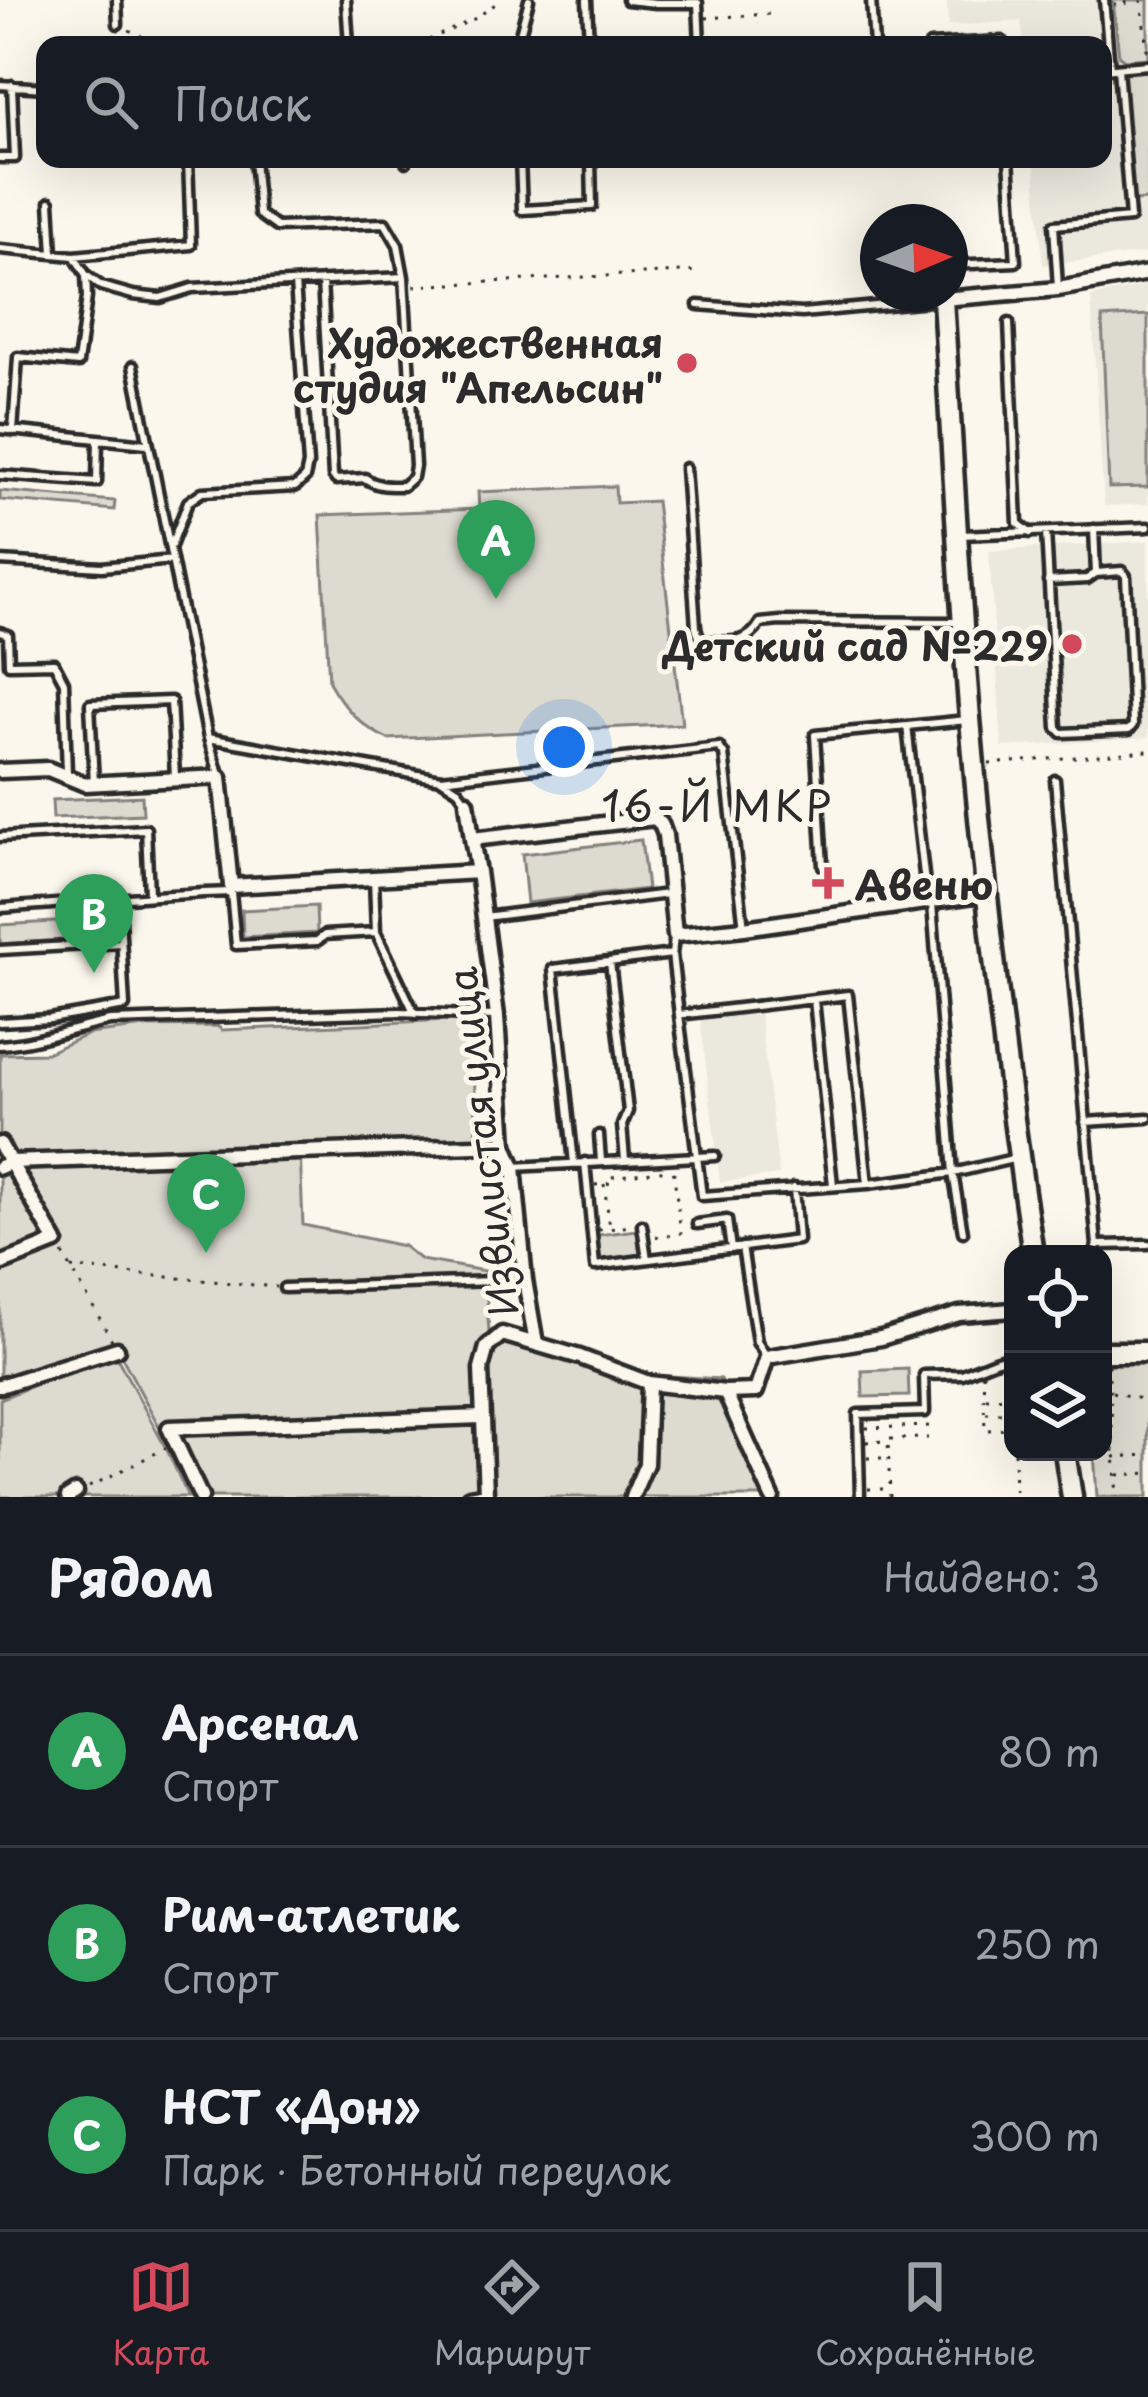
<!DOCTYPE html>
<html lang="ru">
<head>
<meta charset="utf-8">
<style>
	body { margin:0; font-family:"Playpen Sans",sans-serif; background:#242831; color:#f1f3f6 }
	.controls { position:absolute; right:36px; bottom:36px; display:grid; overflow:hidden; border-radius:24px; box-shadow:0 12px 48px #0002 }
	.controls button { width:108px; height:108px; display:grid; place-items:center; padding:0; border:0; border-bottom:3px solid #363941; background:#171b24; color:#f1f3f6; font:60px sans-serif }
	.compass { position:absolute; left:860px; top:204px; width:108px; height:108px; border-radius:50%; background:#171b24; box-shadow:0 12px 48px #0002; rotate:88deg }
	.you { position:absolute; left:564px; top:747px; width:42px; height:42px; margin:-30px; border:9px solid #fff; border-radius:50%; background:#1a73e8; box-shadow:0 0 0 18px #1a73e833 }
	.badge { display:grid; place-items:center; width:78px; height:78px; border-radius:50%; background:#d1495b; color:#fff; font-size:39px; font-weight:700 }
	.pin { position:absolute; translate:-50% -99px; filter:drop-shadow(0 3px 6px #0008) }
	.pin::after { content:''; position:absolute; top:63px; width:42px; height:36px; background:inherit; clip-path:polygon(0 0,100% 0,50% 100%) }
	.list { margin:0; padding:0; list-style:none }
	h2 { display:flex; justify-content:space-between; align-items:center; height:156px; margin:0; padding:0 48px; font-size:51px }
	h2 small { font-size:39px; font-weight:400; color:#9ea1a6 }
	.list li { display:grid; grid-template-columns:78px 1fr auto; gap:36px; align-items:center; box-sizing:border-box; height:192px; padding:0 48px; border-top:3px solid #363941 }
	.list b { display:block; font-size:45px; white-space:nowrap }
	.list p { margin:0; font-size:39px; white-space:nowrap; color:#9ea1a6 }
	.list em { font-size:39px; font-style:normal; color:#9ea1a6 }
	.icon { flex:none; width:66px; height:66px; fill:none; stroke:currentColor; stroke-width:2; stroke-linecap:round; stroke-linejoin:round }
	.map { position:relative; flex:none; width:1148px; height:1497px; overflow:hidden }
	.search { position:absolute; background:#171b24; box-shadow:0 12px 48px #0002; left:36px; right:36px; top:36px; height:132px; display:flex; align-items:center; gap:30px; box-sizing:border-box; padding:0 42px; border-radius:24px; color:#9ea1a6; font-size:45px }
	.sheet { height:732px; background:#171b24 }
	nav { display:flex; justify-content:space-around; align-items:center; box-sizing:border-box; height:168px; border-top:3px solid #363941; background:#171b24; font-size:33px; color:#9ea1a6 }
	nav a { display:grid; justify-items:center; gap:6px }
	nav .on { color:#d1495b }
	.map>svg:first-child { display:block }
	.built { fill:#ebe8de }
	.green { fill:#dddad0; stroke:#84827e; stroke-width:3 }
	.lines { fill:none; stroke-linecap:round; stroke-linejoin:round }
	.lane-casing { stroke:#2b2b2b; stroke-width:15 }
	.street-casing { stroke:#2b2b2b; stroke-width:21 }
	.secondary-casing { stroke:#2b2b2b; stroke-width:27 }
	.path { stroke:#2b2b2b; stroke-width:3; stroke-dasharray:3 9; stroke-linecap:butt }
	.lane { stroke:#fbf7ec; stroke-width:6 }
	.street { stroke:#fbf7ec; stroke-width:12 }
	.secondary { stroke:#fbf7ec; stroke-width:18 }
	.poi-dot { fill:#d1495b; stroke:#fbf7ec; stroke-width:4.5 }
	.labels { text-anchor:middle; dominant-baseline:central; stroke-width:10; stroke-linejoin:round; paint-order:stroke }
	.poi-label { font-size:39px; font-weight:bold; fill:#2b2b2b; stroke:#fbf7ec; text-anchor:end }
	.street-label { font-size:39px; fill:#2b2b2b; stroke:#fbf7ec }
	.neighbourhood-label { font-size:42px; letter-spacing:3px; fill:#2b2b2b; stroke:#fbf7ec }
</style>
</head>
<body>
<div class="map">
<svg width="1148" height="1497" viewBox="0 0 1148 1497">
	<rect width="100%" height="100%" fill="#fbf7ec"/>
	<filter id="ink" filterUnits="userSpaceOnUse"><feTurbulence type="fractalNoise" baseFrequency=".00833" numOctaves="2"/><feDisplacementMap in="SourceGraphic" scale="24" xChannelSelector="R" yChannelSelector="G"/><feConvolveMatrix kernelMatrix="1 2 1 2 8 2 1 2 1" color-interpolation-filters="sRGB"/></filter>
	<g filter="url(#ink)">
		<path class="built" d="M947 0H1148V253L1043 265 1034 159H1103V45H1024L1021 21 948 26Z
			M1148 285V504L1104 506 1091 297Z
			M1148 541V738L1002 747 989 551Z
			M759 1009 779 1175 720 1182 700 1016Z"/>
		<path class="green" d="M1113 0H1148V58L1125 60 1119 56Z
			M1148 69V200L1133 201 1123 75 1125 71Z
			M1148 315V487L1109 488 1102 318Z
			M615 486 616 503 656 501 682 724 388 739C361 727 343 707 329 682L320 515 479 509 478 492Z
			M0 491 115 501 114 510 0 500Z
			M142 796 143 814 53 818 52 800Z
			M641 840 647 889 527 903 522 854Z
			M316 906 317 933 243 937 242 910Z
			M109 919 110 937 0 944V925Z
			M472 1019 477 1140 300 1148 303 1225 403 1246 421 1260 485 1271 489 1332 651 1375 721 1379 776 1497H190L161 1430 117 1348 0 1380V1054L46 1053 89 1034 145 1027 217 1026 222 1030Z
			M637 1230 640 1256 601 1261 598 1235Z
			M114 1352 168 1452 188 1497H0V1399Z
			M1103 1361H1148V1497H1097L1094 1452H1103Z
			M908 1369 909 1396 863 1397 862 1371Z"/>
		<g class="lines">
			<defs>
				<path id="lane" d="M117 0 118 24
					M346 0 349 45
					M587 0 589 45
					M627 0 656 3H698L700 45
					M871 0 874 45
					M1104 0 1110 68
					M517 45 529 0
					M930 45 1002 41V45
					M1103 69 1148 65
					M0 85 45 88
					M0 158H15L12 85
					M254 159 259 214 277 227 385 223 398 245 404 277 415 466 413 477 403 486C389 486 377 487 365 478L336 480 333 476 322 281
					M406 159V162
					M520 159 522 210 592 206 591 159
					M50 202 53 254
					M0 249 74 256 191 245 188 159
					M74 256 86 275 101 286 133 295 160 298 192 288 404 277
					M950 265 1016 262 1009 159
					M1058 287 1054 225 1130 218 1118 68
					M698 305 802 313 940 300
					M1009 323 1018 523 1030 533
					M133 366 208 738 220 777
					M0 429 147 444
					M13 431 18 357 78 363 87 297 86 275
					M685 468 696 627 700 641C724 641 747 647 760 623L780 621 958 622
					M0 475 97 482 98 439
					M1046 532 1057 728 1062 733 1129 730 1133 725 1126 576 1122 571 1096 573 1094 529
					M961 535 1148 527
					M171 546 188 502 202 492 295 487 305 478 308 464 295 283
					M0 561 102 567 172 560
					M1048 581 1087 579 1096 573
					M0 632 8 635 9 664 54 663 64 682 67 774
					M208 738 441 779 458 790 467 802
					M441 779 719 747 724 754 744 928
					M1055 780 1097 1245 1095 1254
					M94 783 90 704 171 701 175 777
					M0 837 146 829 149 894
					M823 866 815 735 907 726
					M374 878 376 932
					M231 892 236 945 317 941 325 935 376 932 415 1014
					M927 901 907 726 967 720
					M932 904 953 1173 963 1232
					M0 908C78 903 154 894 231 892V890
					M484 917 668 894
					M0 950 121 943
					M672 954 679 1015 848 995 868 1184
					M610 962 628 1111 622 1125 625 1160
					M814 1000 833 1185
					M679 1015 702 1196 868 1184 953 1173 1017 1158
					M0 1022 50 1019 125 1006 119 901
					M0 1045C38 1042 72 1029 110 1021L400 1012 493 1016
					M1085 1122 1148 1118
					M599 1135 601 1161
					M585 1162 595 1266 798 1240 794 1188
					M574 1163 553 969 672 954 674 938
					M514 1167 715 1156
					M697 1224 727 1220 731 1249
					M642 1225 647 1259
					M1098 1245 1148 1244
					M742 1247 757 1342 767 1357
					M284 1288 525 1280
					M860 1497 858 1414 925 1412 924 1375 962 1374 997 1360 1013 1356"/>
				<path id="street" d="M943 299 1058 289 1148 273
					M0 771 48 769 85 784 220 777 231 886 478 872 472 839 655 818 661 824 665 835 675 935 744 928 988 893
					M467 802 472 839
					M478 872 497 1016 505 1145 514 1167 525 1280 536 1344
					M0 1144 56 1242 0 1264
					M0 1167 11 1162 505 1145
					M0 1386 117 1349
					M725 1392 772 1497
					M68 1497 76 1492
					M201 1497 169 1428 482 1417
					M469 1497 486 1494 481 1369 487 1347 502 1334 580 1357 649 1383 725 1392 756 1391 767 1357 881 1338 959 1314 1013 1310
					M632 1497 646 1464 649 1383"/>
				<path id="secondary" d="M943 299C954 475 962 652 980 828 994 970 1012 1113 1033 1254
					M1103 1352H1148
					M1065 1452 1072 1497"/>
			</defs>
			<use href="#lane" class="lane-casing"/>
			<use href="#street" class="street-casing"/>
			<use href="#secondary" class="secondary-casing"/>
			<path class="path" d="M1141 0 1148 58
				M1114 5 1126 4V0
				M706 18 770 14
				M129 30 159 45
				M418 45 476 18 501 0
				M414 286 700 271
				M989 764 1148 751
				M604 1184 610 1227
				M595 1185 612 1183 611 1177 668 1170
				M599 1230 631 1226
				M656 1237 681 1233 673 1167
				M63 1254 112 1340
				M71 1268 276 1287
				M1108 1365 1117 1497
				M983 1373 985 1430 1013 1429
				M1112 1392 1148 1401
				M986 1398 1012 1397 1013 1427
				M986 1413H1012
				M866 1428 930 1426V1421
				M866 1442 886 1441
				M1014 1452 1015 1497
				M1114 1457 1148 1455
				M867 1458H887
				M1118 1475 1148 1473
				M89 1487 166 1448
				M868 1489H888
				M890 1497 888 1439 928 1438"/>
			<use href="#lane" class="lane"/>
			<use href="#street" class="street"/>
			<use href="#secondary" class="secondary"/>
		</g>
	</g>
	<g class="poi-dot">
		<circle cx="687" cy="363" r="12"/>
		<circle cx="1072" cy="644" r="12"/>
		<path d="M822 865h12v12h12v12h-12v12h-12v-12h-12v-12h12z"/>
	</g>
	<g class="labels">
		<g class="poi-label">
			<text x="663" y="341">Художественная<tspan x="663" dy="45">студия "Апельсин"</tspan></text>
			<text x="1048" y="644">Детский сад №229</text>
			<text x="855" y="883" text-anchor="start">Авеню</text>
		</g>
		<g class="street-label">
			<text transform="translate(481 1142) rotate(-97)">Извилистая улица</text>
		</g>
		<g class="neighbourhood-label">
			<text x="718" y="804">16-Й МКР</text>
		</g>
	</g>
</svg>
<div class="controls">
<button><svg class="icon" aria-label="locate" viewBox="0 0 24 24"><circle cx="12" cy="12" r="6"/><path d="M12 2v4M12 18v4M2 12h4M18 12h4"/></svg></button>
<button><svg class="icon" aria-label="layers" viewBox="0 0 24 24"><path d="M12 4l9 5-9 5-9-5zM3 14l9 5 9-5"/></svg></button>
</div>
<svg class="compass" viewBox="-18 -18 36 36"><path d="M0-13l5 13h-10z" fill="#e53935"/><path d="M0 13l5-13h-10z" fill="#9ea1a6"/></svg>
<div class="you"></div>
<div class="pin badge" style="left:496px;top:599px;background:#2e9e5b">A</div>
<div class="pin badge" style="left:94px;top:973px;background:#2e9e5b">B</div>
<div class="pin badge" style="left:206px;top:1253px;background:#2e9e5b">C</div>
<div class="search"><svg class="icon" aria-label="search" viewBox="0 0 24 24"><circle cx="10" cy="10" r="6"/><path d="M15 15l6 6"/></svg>Поиск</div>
</div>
<section class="sheet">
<h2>Рядом<small>Найдено: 3</small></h2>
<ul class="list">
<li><span class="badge" style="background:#2e9e5b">A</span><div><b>Арсенал</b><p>Спорт</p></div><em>80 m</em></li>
<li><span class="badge" style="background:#2e9e5b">B</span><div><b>Рим-атлетик</b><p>Спорт</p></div><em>250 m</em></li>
<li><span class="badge" style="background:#2e9e5b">C</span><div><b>НСТ «Дон»</b><p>Парк · Бетонный переулок</p></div><em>300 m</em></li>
</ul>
</section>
<nav>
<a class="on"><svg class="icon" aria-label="map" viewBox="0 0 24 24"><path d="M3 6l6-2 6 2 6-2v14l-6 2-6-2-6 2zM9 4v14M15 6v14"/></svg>Карта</a>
<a><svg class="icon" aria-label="directions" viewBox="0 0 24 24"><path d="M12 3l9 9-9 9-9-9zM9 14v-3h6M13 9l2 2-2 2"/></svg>Маршрут</a>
<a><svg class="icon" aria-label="saved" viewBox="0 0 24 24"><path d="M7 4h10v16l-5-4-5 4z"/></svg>Сохранённые</a>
</nav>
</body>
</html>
